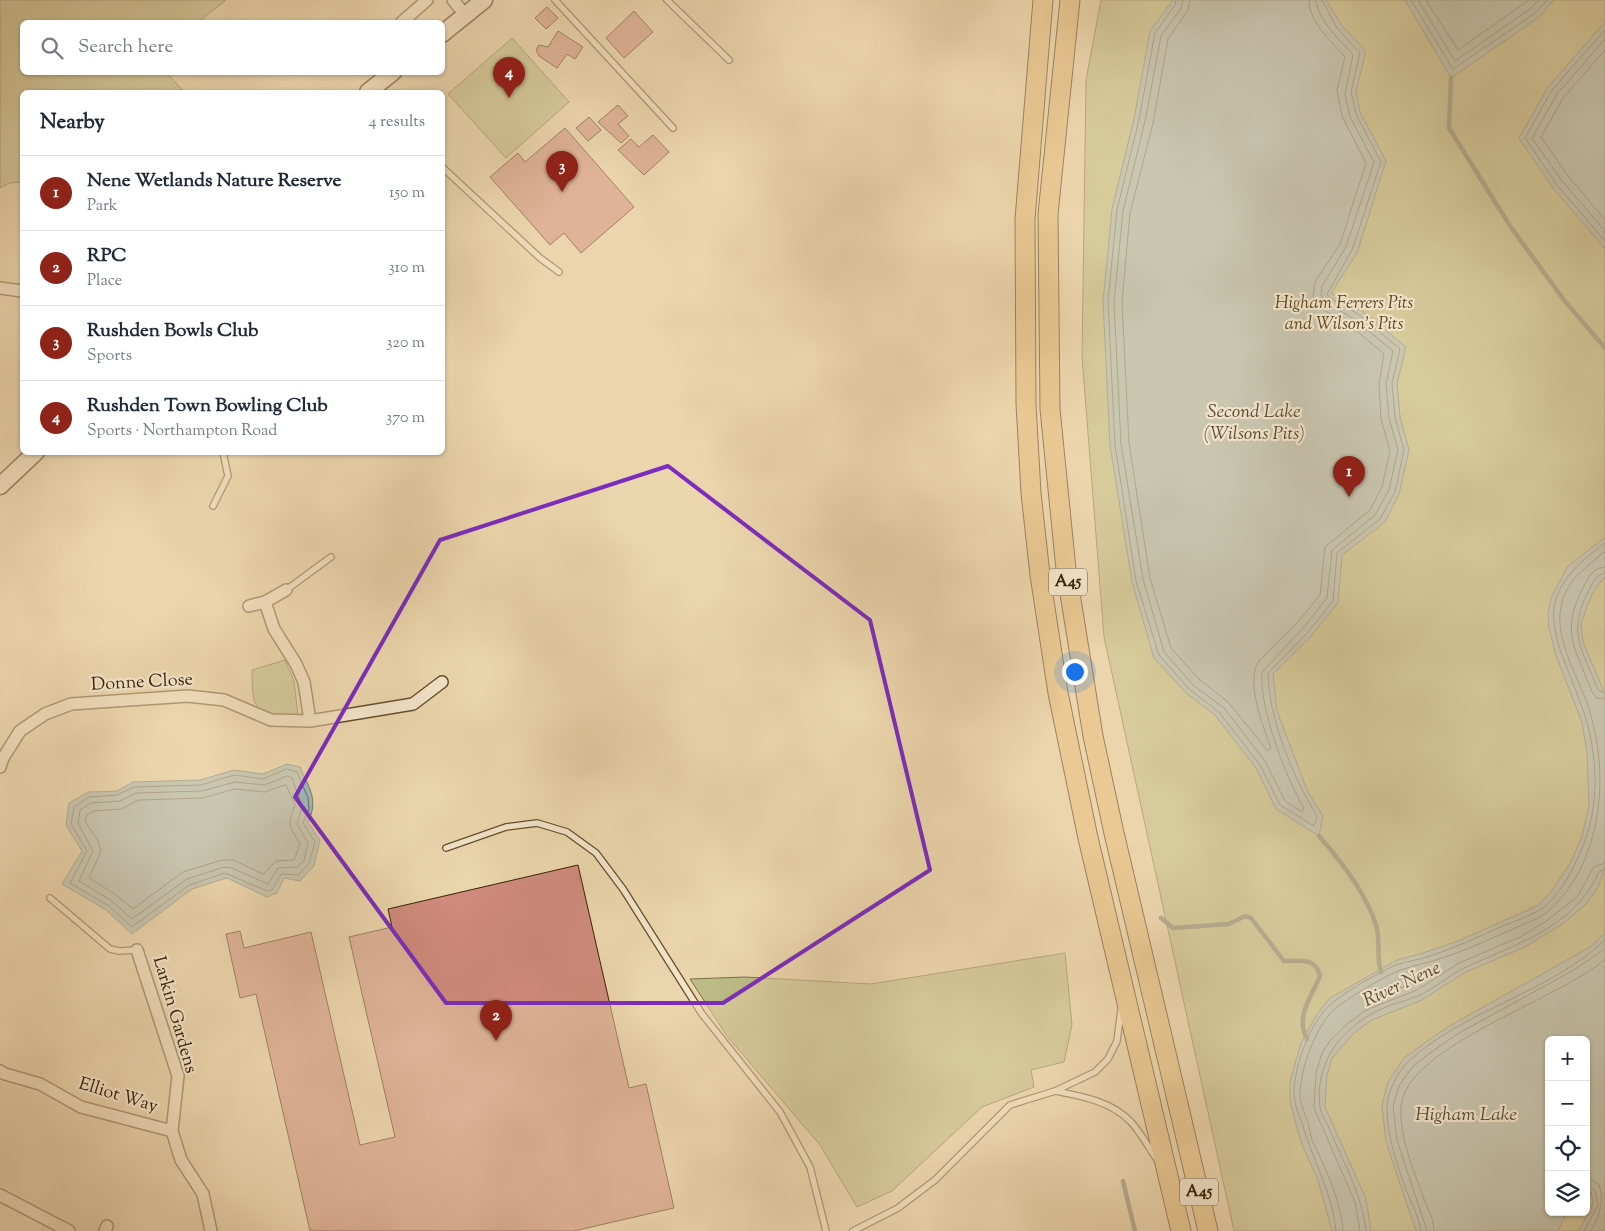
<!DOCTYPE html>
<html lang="en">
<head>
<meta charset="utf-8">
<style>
	body { margin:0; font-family:"Sorts Mill Goudy",serif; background:#f6f6f7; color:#1f2937 }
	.controls { position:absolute; right:15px; bottom:15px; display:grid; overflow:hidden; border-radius:8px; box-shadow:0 1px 4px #0004 }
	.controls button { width:45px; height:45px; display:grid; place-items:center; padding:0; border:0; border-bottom:1px solid #e0e1e3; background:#fff; color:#1f2937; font:25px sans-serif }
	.you { position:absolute; left:1074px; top:671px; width:18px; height:18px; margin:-12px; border:4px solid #fff; border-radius:50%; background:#1a73e8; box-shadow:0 0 0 8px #1a73e833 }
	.badge { display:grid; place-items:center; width:32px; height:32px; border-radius:50%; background:#8f2418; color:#fff; font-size:16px; font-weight:700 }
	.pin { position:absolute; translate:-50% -41px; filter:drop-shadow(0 1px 2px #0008) }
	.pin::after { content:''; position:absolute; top:26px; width:18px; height:15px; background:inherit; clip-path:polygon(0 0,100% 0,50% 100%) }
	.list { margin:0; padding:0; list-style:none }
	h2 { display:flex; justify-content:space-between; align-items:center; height:65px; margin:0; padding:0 20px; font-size:21px }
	h2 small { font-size:16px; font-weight:400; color:#747a83 }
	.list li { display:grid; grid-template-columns:32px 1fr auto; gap:15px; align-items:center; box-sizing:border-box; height:75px; padding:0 20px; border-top:1px solid #e0e1e3 }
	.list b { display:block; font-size:19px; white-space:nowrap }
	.list p { margin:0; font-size:16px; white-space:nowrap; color:#747a83 }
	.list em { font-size:16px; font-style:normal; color:#747a83 }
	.icon { flex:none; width:28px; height:28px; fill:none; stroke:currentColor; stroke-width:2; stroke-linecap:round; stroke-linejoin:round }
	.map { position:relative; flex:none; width:1605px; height:1231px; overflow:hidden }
	.search { position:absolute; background:#fff; box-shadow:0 1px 4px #0004; left:20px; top:20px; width:425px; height:55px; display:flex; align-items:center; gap:12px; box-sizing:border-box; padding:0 18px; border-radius:8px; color:#747a83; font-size:19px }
	.panel { position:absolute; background:#fff; box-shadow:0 1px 4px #0004; left:20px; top:90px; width:425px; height:365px; border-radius:8px }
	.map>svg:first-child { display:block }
	.green { fill:#bdbc86; stroke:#7b6e45; fill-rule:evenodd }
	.water { fill:#9fb6b7; stroke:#767a6f }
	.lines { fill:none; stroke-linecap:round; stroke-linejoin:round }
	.shore { stroke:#6c6c5e; stroke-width:1 }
	.stream { stroke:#767a6f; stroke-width:4.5 }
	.building { fill:#d08b7e; stroke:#392104 }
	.service-casing { stroke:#664e2e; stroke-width:8 }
	.minor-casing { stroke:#664e2e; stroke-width:14 }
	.secondary-casing { stroke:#392104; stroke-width:19 }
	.trunk-casing { stroke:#392104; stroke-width:21 }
	.service { stroke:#f3e4ca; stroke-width:5.5 }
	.minor { stroke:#f3e4ca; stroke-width:11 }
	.secondary { stroke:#f3e4ca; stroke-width:16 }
	.trunk { stroke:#e6bb76; stroke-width:19 }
	.marked { fill:none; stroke:#7b2cbf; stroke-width:4; stroke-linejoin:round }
	.labels { text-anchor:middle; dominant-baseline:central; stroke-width:4.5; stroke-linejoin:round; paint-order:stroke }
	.shield { fill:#f3e4ca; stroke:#715c3f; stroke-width:1 }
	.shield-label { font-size:16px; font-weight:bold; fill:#392104 }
	.park-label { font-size:18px; font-style:italic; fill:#5a4824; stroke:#f3e4ca }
	.street-label { font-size:18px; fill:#392104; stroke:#f3e4ca }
	.water-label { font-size:19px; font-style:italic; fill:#584e3a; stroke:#f3e4ca }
</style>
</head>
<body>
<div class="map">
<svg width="1605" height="1231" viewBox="0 0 1605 1231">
	<rect width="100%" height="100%" fill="#ecd6ad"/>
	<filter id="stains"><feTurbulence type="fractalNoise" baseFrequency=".004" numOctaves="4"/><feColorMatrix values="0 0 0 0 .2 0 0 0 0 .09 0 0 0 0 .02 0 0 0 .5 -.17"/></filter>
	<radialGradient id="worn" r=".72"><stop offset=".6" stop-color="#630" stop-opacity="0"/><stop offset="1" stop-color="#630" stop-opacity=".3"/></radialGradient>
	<path class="green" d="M0 0H226L198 22H22V72L167 73 184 92H22V182L9 183 0 188Z
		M1101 0H1605V1231H1234L1104 637 1082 357 1086 80ZM1549 1040H1586V1212H1549Z
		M512 38 569 102 506 158 448 94Z
		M285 660 294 681 298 714 297 716C254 716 252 710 252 670Z
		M1065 953 1072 1025 1064 1062 1031 1070 1034 1087 982 1107 892 1191 857 1207 820 1145 727 1036 690 979 745 977 871 984Z"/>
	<path class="water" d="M1173 0H1326L1342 26 1366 51 1356 91 1360 112 1386 161 1357 253 1331 293 1361 310 1406 347 1397 383 1400 417 1409 450 1399 494 1385 522 1342 555 1338 603 1311 636 1273 674 1277 711 1307 790 1323 816 1319 836 1276 809 1256 768 1215 715 1186 693 1154 658 1132 582 1110 445 1103 301 1112 209 1134 119 1150 31Z
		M1405 0H1554L1538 18 1451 78Z
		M1605 22V249L1553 188 1519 138 1548 87Z
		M1605 537V576L1592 594 1581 623 1583 642 1605 694V868L1598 887 1586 904 1564 923 1525 947 1464 973 1422 1000 1372 1020 1354 1033 1332 1058 1327 1075 1325 1107 1366 1199 1371 1231H1332L1318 1180 1301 1142 1290 1102V1082L1301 1043 1317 1014 1330 998 1397 960 1420 954 1458 941 1537 906 1551 892 1571 862 1582 836 1589 805 1587 753 1582 722 1556 656 1549 628 1548 615 1551 598 1568 566Z
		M287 764 300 767C309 788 319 800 308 822L320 840 314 866 300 881 284 878 277 893 267 897 227 878 192 889 132 934 106 910 62 884 82 851 66 825 69 803 88 792 117 791 133 782 200 780 234 770 263 774Z
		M1605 933V1231H1579L1593 1204 1591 1192 1586 1194V1040H1549V1212H1567L1558 1231H1416L1386 1142 1382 1105 1388 1082 1404 1058 1430 1039 1453 1024 1590 947Z"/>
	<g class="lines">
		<path class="shore" d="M1176 0 1175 5 1155 33 1139 120 1117 210 1108 301 1115 445 1136 581 1159 655 1189 689 1219 712 1260 765 1280 805 1314 826 1317 816C1293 777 1269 720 1268 673L1308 632 1333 601 1337 553 1380 519 1395 492 1404 450 1395 417 1392 383 1400 349 1358 314 1330 298 1327 294 1352 250 1381 162 1356 114 1351 92 1360 53 1337 28 1322 0
			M1183 0 1181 8 1161 36 1145 121 1123 211 1114 302 1121 444 1143 579 1164 652 1193 685 1224 708 1265 761 1285 801 1302 812 1304 808C1286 778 1259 708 1262 672L1303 628 1327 598 1332 550 1375 515 1389 490 1398 450 1389 418 1386 384 1393 351 1354 319 1325 302 1321 295 1322 286 1346 247 1374 162 1350 117 1345 94 1353 55C1340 40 1318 21 1316 0
			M1190 0 1188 10 1168 39 1153 123 1130 213 1122 302 1129 443 1150 578 1171 648 1199 679 1228 702 1268 751 1271 748C1263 727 1245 680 1259 661L1297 623 1320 595 1325 547 1370 510 1382 487 1390 451 1381 419 1379 384 1384 354 1350 325 1320 308 1313 296 1315 282 1340 244 1366 163 1342 116 1337 90 1345 57C1331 41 1309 22 1309 0
			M1411 0 1453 69 1534 14 1548 0
			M1418 0 1455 61 1530 9 1539 0
			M1426 0 1458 50 1529 0
			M1605 30 1552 90 1525 138 1557 185 1605 241
			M1605 39 1557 94 1532 138 1562 181 1605 231
			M1605 50 1563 98 1541 137 1568 176 1605 220
			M1605 567C1594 567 1588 577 1584 586 1559 633 1576 648 1592 692L1597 698 1605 699
			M1605 573C1597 574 1593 582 1590 588 1566 633 1582 648 1598 690L1605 693
			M287 769 297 772 308 798 309 809 303 823 315 842 309 864 298 875 281 874 272 890 267 891 225 873 189 885 132 927 109 906 70 883 87 851 71 824 74 807 89 797 117 795 134 787 201 785 234 775 263 779Z
			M288 776 292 778 302 807 297 824 308 843 304 861 297 867 278 868 268 884 232 868 224 867 187 879 132 919 112 901 79 881 93 851 78 823 80 810 91 803 120 801 136 793 202 791 235 782 264 785Z
			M286 785 295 805C287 825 289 826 300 844L294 860 276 861 263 874 233 860H222L183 872 133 909 116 895 89 878 101 851 98 841 85 821 87 815 94 811 122 809 138 800 203 798 235 789 265 792Z
			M1418 974 1421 978 1413 983 1381 995 1378 993 1379 990 1403 978Z
			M1586 1181H1593L1599 1185C1605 1202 1599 1216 1591 1231
			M1336 1231C1333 1194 1313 1161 1303 1126 1299 1115 1294 1105 1294 1092 1295 1063 1310 1023 1331 1004 1343 993 1381 971 1396 965 1407 961 1419 960 1430 956 1454 948 1477 938 1500 927 1515 921 1535 915 1548 904 1564 888 1576 864 1584 843 1601 801 1597 746 1581 704 1553 629 1528 598 1605 543
			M1343 1231C1341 1200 1325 1168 1312 1140 1310 1135 1310 1129 1308 1123 1305 1113 1300 1104 1300 1094 1300 1069 1317 1022 1337 1007 1355 994 1378 980 1398 971 1414 965 1432 962 1448 956 1469 949 1489 939 1509 931 1523 924 1540 919 1551 909 1563 898 1575 880 1582 866 1605 815 1605 756 1587 703 1576 672 1551 634 1563 599 1571 575 1588 567 1605 551
			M1360 1231 1355 1202 1314 1108 1316 1073 1322 1053 1330 1041 1347 1024 1366 1010 1417 990 1459 963 1520 937 1545 922 1577 897 1594 867 1605 863
			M1366 1231C1362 1194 1343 1162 1329 1128 1326 1121 1321 1114 1320 1107 1314 1064 1341 1028 1379 1010 1392 1004 1405 1001 1418 996 1434 989 1448 976 1464 968 1515 944 1574 928 1599 872L1605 869
			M1421 1231C1419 1218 1412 1204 1407 1192 1397 1165 1387 1136 1387 1108 1387 1092 1398 1071 1409 1061 1464 1010 1551 992 1605 940
			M1427 1231 1397 1140 1393 1106 1399 1086 1413 1066 1437 1048 1459 1033 1572 971 1605 949
			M1434 1231C1434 1220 1428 1209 1424 1199 1414 1171 1399 1137 1401 1107 1405 1046 1562 999 1605 959
			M1584 1231 1598 1205 1595 1190 1586 1188"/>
		<path class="stream" d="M1451 78 1449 128 1510 226 1564 300 1605 348
			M1319 836C1341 861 1366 893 1376 925 1381 941 1376 958 1381 972
			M1161 918 1173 928 1229 924 1245 916 1251 918 1284 961C1301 961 1315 957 1320 976 1311 998 1295 1016 1307 1039
			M1123 1181 1135 1231"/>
	</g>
	<path class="building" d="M547 7 558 18 546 29 535 18Z
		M634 11 653 32 624 58 606 38Z
		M558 31 583 47 575 59 567 54 557 68 539 56 536 50 539 45 548 47Z
		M618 105 628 116 618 124 629 136 621 143 598 122Z
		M589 117 601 130 588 141 576 128Z
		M565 128 634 207 581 253 564 233 550 245 490 177 518 153 525 162Z
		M653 135 669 152 644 175 618 150 631 139 639 147Z
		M578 865 629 1088 646 1084 674 1208 574 1231H310L256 994 240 998 226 934 240 931 244 948 311 932 360 1145 395 1137 349 937 392 927 388 909Z"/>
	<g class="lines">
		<defs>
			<path id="service" d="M555 0 673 128
				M667 0 729 60
				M442 167 540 258 559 272
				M213 506 228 476 223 452
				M286 590 331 557
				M446 848 506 827 537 823 567 832 596 853 623 889 702 1014 780 1112 810 1167 826 1231
				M50 898 110 949 119 951 137 950
				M1055 1091C1081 1096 1111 1101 1131 1122 1141 1133 1149 1148 1158 1161
				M853 1231 898 1208 935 1180 1010 1105 1055 1091 1095 1072 1108 1059 1117 1041 1121 1010"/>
			<path id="minor" d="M453 0 466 16
				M402 22 427 0
				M0 288 22 291
				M265 602 274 629 296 664 304 682 310 721
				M249 606 265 602 286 590
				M0 767 3 758 20 731 45 714 71 704 188 696 224 700 271 720 310 721 413 704 442 682
				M137 950 178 1076 172 1131 181 1160 203 1194 211 1231
				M0 1071 5 1074 40 1084 81 1107 172 1131
				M0 1195 69 1231
				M105 1231 107 1226"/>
			<path id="secondary" d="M442 34 484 0
				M368 92 393 72
				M0 486 36 452"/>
			<path id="trunk" d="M1043 0 1025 219 1026 404 1031 493 1040 575 1058 693 1088 838 1181 1231
				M1070 0 1048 214 1050 409 1066 569 1093 736 1114 833 1208 1231"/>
		</defs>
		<use href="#service" class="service-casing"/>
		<use href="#minor" class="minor-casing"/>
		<use href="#secondary" class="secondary-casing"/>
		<use href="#trunk" class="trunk-casing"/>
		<use href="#service" class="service"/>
		<use href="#minor" class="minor"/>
		<use href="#secondary" class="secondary"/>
		<use href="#trunk" class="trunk"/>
	</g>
	<path d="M0 0H1605V1231H0ZM668 466 870 620 930 870 723 1003H446L295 797 440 540Z" fill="#ecd6ad" fill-opacity=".55" fill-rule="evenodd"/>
	<path class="marked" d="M668 466 870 620 930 870 723 1003H446L295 797 440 540Z"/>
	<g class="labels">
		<g class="shield">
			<rect x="1049" y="568.5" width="38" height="27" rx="4"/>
			<rect x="1180" y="1178.5" width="38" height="27" rx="4"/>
		</g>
		<g class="shield-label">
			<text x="1068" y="582">A45</text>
			<text x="1199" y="1192">A45</text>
		</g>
		<g class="park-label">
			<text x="1344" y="304">Higham Ferrers Pits<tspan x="1344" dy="21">and Wilson's Pits</tspan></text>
		</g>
		<g class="street-label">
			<text transform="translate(142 683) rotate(-3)">Donne Close</text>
			<text transform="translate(174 1015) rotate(74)">Larkin Gardens</text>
			<text transform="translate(118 1096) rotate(17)">Elliot Way</text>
		</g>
		<g class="water-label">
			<text x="1254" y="412">Second Lake<tspan x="1254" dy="22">(Wilsons Pits)</tspan></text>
			<text transform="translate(1402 985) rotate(-25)">River Nene</text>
			<text x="1466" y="1115">Higham Lake</text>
		</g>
	</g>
	<rect width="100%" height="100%" filter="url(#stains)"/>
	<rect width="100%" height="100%" fill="url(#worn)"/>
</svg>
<div class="controls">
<button>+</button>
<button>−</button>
<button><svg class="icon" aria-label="locate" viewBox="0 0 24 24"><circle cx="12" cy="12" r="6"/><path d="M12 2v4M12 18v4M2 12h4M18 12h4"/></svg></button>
<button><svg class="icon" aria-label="layers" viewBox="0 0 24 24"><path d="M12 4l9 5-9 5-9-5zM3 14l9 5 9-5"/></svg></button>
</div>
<div class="you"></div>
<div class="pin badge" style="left:1349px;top:497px">1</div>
<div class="pin badge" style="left:496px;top:1041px">2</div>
<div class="pin badge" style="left:562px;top:192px">3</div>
<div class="pin badge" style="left:509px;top:98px">4</div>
<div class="search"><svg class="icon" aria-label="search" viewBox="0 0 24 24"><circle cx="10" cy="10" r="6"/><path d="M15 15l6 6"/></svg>Search here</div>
<section class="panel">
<h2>Nearby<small>4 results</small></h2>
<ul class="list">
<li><span class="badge">1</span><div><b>Nene Wetlands Nature Reserve</b><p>Park</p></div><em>150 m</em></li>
<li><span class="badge">2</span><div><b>RPC</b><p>Place</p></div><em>310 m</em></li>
<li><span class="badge">3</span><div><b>Rushden Bowls Club</b><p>Sports</p></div><em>320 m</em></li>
<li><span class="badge">4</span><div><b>Rushden Town Bowling Club</b><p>Sports · Northampton Road</p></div><em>370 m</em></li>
</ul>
</section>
</div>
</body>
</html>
